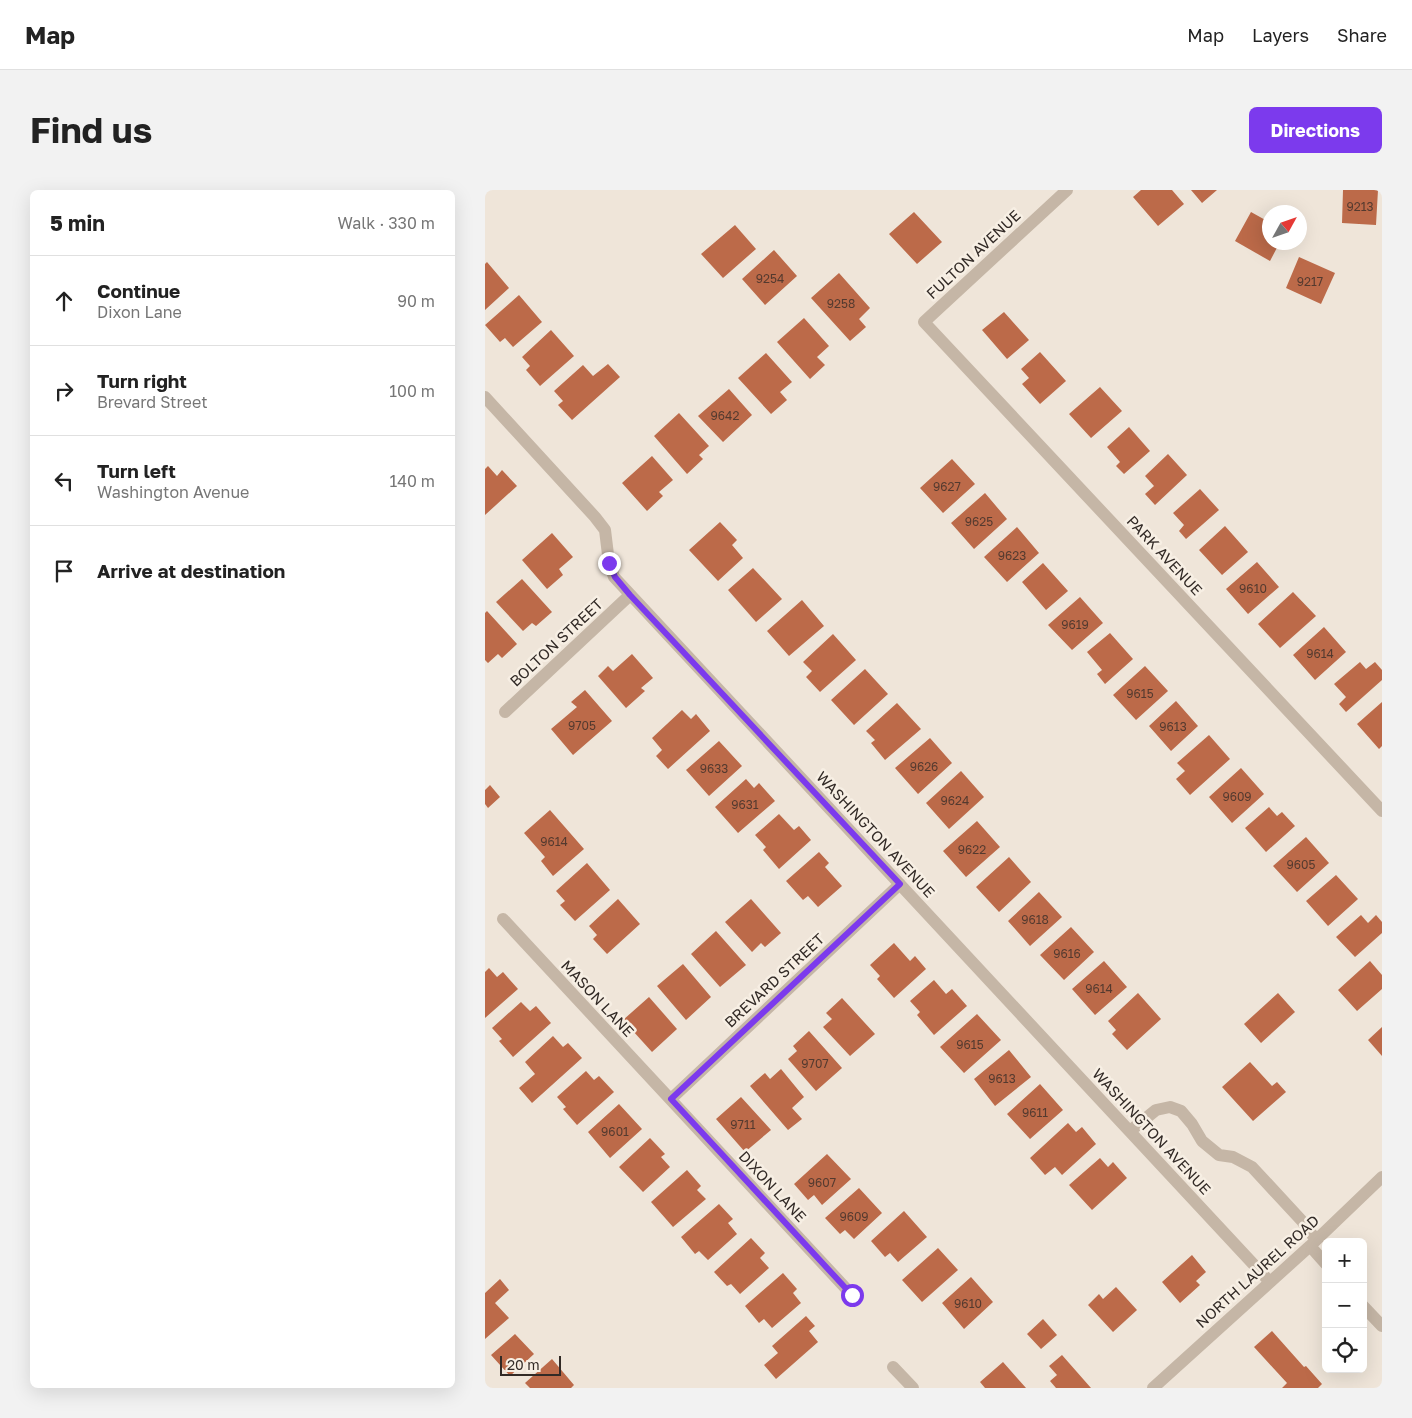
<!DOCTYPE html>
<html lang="en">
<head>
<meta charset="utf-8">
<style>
	body { margin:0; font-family:"Golos Text",sans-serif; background:#f2f2f2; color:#222 }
	.controls { position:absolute; right:15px; bottom:15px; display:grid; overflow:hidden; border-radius:8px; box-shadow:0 5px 20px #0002 }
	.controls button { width:45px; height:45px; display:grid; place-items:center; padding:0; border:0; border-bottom:1px solid #e0e0e0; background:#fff; color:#222; font:25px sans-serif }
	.compass { position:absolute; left:777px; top:15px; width:45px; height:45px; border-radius:50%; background:#fff; box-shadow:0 5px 20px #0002; rotate:50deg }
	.scale { position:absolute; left:15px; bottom:12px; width:61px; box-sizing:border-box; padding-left:5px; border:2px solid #322a26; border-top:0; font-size:14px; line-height:18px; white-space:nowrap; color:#322a26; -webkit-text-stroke:4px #f7efe4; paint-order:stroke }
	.stop { position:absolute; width:15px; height:15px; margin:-11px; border:4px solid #7c3aed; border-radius:50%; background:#fff }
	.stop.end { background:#7c3aed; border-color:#fff; box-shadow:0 1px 5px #0008 }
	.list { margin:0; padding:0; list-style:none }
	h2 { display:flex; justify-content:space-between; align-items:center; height:65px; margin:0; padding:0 20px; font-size:21px }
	h2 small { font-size:16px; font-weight:400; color:#767676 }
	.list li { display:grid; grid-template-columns:32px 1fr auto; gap:15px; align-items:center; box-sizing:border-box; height:90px; padding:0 20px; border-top:1px solid #e0e0e0 }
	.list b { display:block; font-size:19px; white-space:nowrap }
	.list p { margin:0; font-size:16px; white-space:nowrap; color:#767676 }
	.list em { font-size:16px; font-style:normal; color:#767676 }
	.icon { flex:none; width:28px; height:28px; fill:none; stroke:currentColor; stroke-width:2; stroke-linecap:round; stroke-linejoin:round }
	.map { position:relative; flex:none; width:897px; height:1198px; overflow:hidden; border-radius:8px }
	header { display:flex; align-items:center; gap:30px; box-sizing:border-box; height:70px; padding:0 25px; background:#fff; border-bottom:1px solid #e0e0e0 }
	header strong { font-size:24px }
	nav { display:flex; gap:28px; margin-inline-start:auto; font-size:18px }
	.intro { display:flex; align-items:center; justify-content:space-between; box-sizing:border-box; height:120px; padding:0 30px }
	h1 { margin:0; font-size:35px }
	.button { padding:12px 22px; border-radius:8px; background:#7c3aed; color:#fff; font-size:18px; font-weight:700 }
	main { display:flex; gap:30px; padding:0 30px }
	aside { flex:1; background:#fff; border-radius:8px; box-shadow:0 5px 20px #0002 }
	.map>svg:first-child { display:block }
	.building { fill:#bc6a49 }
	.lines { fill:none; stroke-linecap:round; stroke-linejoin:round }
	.minor { stroke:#c5b6a6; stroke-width:12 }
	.route { stroke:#7c3aed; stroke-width:6 }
	.labels { text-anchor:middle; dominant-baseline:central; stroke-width:5; stroke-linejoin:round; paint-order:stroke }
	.number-label { font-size:12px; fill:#543a2f }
	.street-label { font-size:15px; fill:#322a26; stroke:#f7efe4 }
</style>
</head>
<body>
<header>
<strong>Map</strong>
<nav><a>Map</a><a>Layers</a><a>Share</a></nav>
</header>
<div class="intro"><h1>Find us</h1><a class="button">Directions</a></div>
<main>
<aside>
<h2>5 min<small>Walk · 330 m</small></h2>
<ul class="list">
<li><svg class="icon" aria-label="ahead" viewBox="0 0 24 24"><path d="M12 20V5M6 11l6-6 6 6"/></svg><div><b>Continue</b><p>Dixon Lane</p></div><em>90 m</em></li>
<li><svg class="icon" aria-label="right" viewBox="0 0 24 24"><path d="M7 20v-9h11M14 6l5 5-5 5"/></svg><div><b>Turn right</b><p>Brevard Street</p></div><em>100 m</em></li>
<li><svg class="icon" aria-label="left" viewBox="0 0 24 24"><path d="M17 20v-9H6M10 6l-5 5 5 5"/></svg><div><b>Turn left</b><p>Washington Avenue</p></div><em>140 m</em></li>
<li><svg class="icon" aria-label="arrive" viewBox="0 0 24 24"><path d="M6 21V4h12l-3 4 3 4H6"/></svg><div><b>Arrive at destination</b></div></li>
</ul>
</aside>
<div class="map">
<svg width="897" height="1198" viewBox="0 0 897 1198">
	<rect width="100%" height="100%" fill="#efe5d9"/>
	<path class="building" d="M656 0H687L699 14 673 36 648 7Z
		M706 0H732L717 13Z
		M858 0H893L891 35 857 33Z
		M429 22 457 52 432 74 404 44Z
		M766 22 784 32V52H795L785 71 750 51Z
		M250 35 271 59 238 88 216 64Z
		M289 60 312 86 280 115 257 89Z
		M814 67 850 83 836 114 801 98Z
		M2 72 24 98 0 120V74Z
		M354 83 385 118 374 129 381 137 365 151 326 108Z
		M34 105 57 132 28 157 20 148 15 152 0 135Z
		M519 122 544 150 522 169 497 140Z
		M319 128 344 156 332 167 340 175 325 189 292 152Z
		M66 140 89 166 55 196 41 180 45 176 37 167Z
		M555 162 581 191 555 214 537 194 544 188 536 179Z
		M281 163 307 192 295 202 302 210 286 224 253 188Z
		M123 174 135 187 87 230 73 215 78 211 69 201 98 175 108 186Z
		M615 197 637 221 606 248 584 224Z
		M244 199 267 225 238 252 213 226Z
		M194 223 224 256 214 265 218 269 202 284 169 246Z
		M644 237 665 261 639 284 631 276 635 272 622 257Z
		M683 264 702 285 670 315 660 304 669 296 660 286Z
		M167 266 188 290 174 302 178 306 162 321 137 293Z
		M467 269 490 294 458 323 435 298Z
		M3 276 12 286 17 280 32 296 0 325V279Z
		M715 299 734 320 701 349 694 341 699 335 688 323Z
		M500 303 522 329 489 359 466 333Z
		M235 332 252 350 247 355 258 368 233 391 204 360Z
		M740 336 763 362 737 385 714 360Z
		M532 337 554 363 522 392 499 367Z
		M67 343 88 367 74 379 78 385 62 399 37 370Z
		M772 372 794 397 763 424 741 399Z
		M558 373 583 401 561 420 537 392Z
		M268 378 297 409 271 432 243 400Z
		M37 389 67 422 51 436 47 433 38 441 11 412Z
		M808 402 831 426 795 458 773 434Z
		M595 407 618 433 587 460 563 435Z
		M317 410 339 436 304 466 282 441Z
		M2 421 32 454 17 468 13 464 3 473 0 470V423Z
		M839 437 861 462 830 490 808 465Z
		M625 443 648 469 620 494 612 484 617 480 602 462Z
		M348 444 371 470 335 502 321 487 327 481 318 472Z
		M147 464 168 488 156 498 160 501 141 518 113 486 123 476 128 481Z
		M875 472 881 479 890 472 897 480V490L861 522 854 514 861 507 849 494Z
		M660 476 683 501 651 530 628 505Z
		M380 479 403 504 369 535 346 510Z
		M100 500 127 531 88 565 66 539 92 517 86 512Z
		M691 511 713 536 686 561 664 536Z
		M897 512V556L894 559 872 534Z
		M412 513 436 539 400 570 386 553 390 550 381 541Z
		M197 520 206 529 211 524 225 541 183 579 171 566 177 560 167 548Z
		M724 545 745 569 705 605 691 589 700 581 692 573Z
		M445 548 467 573 433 604 410 578Z
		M234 551 257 576 224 606 201 580Z
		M756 578 779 604 747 633 724 607Z
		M476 581 499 607 464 639 441 613Z
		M261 589 269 598 274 593 290 611 253 643 230 617Z
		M5 595 15 607 3 618 0 614V600Z
		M784 617 792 626 797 622 810 636 781 662 760 638Z
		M65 620 99 659 68 686 56 671 60 667 39 643Z
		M294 624 309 640 314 636 326 650 294 679 278 660 281 657 270 645Z
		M492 631 515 657 481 687 458 661Z
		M821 647 844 673 812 702 788 676Z
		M334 662 344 673 340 677 357 696 333 717 323 706 318 710 301 691Z
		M524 667 546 692 514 722 491 697Z
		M102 673 125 700 90 731 75 715 80 711 71 701Z
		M851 685 873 709 843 736 821 711Z
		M554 702 577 727 545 756 523 731Z
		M133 709 155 734 122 764 108 749 112 745 104 736Z
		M266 709 296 743 280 757 276 753 267 762 240 732Z
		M876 725 883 733 891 725 897 732V743L870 767 851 747Z
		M586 737 609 762 579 790 555 765Z
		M231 741 261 775 235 797 206 764Z
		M409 753 425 771 430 766 441 779 409 808 392 789 395 786 385 775Z
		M619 771 642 797 610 825 587 799Z
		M885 771 897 785V799L872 821 853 800Z
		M198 774 226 807 201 830 172 796Z
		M4 778 12 787 18 782 33 799 0 828V782Z
		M449 790 461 804 467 799 482 816 449 845 432 825 435 822 425 811Z
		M653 803 676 829 642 860 627 844 631 840 623 831Z
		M793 803 810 822 776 853 759 834Z
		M164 807 192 839 167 862 138 830Z
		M357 808 390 844 365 866 338 837 347 829 341 823Z
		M36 812 45 821 51 816 66 833 28 867 14 851 17 849 7 838Z
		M492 824 516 850 479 883 455 857Z
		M897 837V866L883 850Z
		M324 841 357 878 331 901 303 869 312 861 308 856Z
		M68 846 78 857 83 853 97 868 47 913 34 898 50 884 40 872Z
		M524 860 546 887 510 916 489 889Z
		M765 872 787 896 792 892 801 902 768 931 737 897Z
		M296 879 319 907 307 918 317 929 303 940 265 896 280 883 285 889Z
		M101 881 109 890 114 886 129 902 92 935 78 919 81 917 72 907Z
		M555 894 578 920 545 949 522 924Z
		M256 907 286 940 260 962 231 929Z
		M134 914 157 939 125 968 103 942Z
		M583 933 591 942 597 937 611 954 577 985 570 977 560 985 545 968Z
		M165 948 180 964 176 967 185 977 158 1002 134 977Z
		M342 964 366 989 337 1015 329 1005 323 1010 309 994Z
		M615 968 623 977 628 972 642 988 607 1020 584 995Z
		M202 980 216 996 212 1000 221 1009 188 1037 166 1012Z
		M374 998 397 1023 369 1049 360 1040 355 1044 340 1028Z
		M234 1014 248 1029 243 1033 252 1044 223 1070 214 1061 210 1064 196 1047Z
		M419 1021 442 1047 413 1072 405 1063 400 1067 386 1051Z
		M266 1048 280 1063 275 1068 284 1078 255 1104 246 1094 242 1096 229 1082Z
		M453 1058 473 1080 437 1112 417 1090Z
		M707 1065 721 1082 711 1091 715 1095 695 1113 677 1092Z
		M298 1083 312 1099 308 1103 316 1113 287 1138 279 1129 274 1133 260 1116Z
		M486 1087 508 1112 479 1139 457 1113Z
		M15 1089 24 1100 10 1113 24 1128 0 1149V1103Z
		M631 1097 652 1120 628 1142 603 1115 614 1104 618 1109Z
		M321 1126 330 1136 324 1141 333 1152 291 1189 279 1175 293 1163 287 1156Z
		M558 1129 572 1145 556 1159 542 1144Z
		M787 1141 819 1177 821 1176 837 1194 833 1198H797L802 1193 769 1157Z
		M30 1144 49 1164 25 1186 6 1165Z
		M577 1165 606 1198H571L565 1191 572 1185 564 1176Z
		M67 1169 89 1195 86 1198H45L40 1193Z
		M518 1172 541 1198H500L495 1192Z"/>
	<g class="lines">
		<path class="minor" d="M582 0 439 132 897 621
			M0 207 110 327 120 340 124 373 129 387 784 1091
			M20 522 145 405
			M18 729 367 1105
			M186 909 415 694
			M645 941 671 920 685 917 696 921 707 934 717 951 734 965 748 967 767 977 817 1031 831 1050
			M825 1056 841 1074
			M878 1116 897 1136
			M408 1177 428 1198
			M668 1198 825 1056 897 987"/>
	</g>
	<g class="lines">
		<path class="route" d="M124 373 130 387 145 405 415 694 186 909 367 1105"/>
	</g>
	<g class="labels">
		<g class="number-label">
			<text x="875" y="16">9213</text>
			<text x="285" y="88">9254</text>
			<text x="825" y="91">9217</text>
			<text x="356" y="113">9258</text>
			<text x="240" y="225">9642</text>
			<text x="462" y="296">9627</text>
			<text x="494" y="331">9625</text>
			<text x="527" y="365">9623</text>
			<text x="768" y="398">9610</text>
			<text x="590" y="434">9619</text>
			<text x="835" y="463">9614</text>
			<text x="655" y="503">9615</text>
			<text x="97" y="535">9705</text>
			<text x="688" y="536">9613</text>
			<text x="439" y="576">9626</text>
			<text x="229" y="578">9633</text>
			<text x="752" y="606">9609</text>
			<text x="470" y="610">9624</text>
			<text x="260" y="614">9631</text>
			<text x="69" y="651">9614</text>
			<text x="487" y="659">9622</text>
			<text x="816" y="674">9605</text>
			<text x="550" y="729">9618</text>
			<text x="582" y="763">9616</text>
			<text x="614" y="798">9614</text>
			<text x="485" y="854">9615</text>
			<text x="330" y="873">9707</text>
			<text x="517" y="888">9613</text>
			<text x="550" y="922">9611</text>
			<text x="258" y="934">9711</text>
			<text x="130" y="941">9601</text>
			<text x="337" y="992">9607</text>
			<text x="369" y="1026">9609</text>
			<text x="483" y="1113">9610</text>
		</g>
		<g class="street-label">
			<text transform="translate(488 64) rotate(-43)">FULTON AVENUE</text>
			<text transform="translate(680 365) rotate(47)">PARK AVENUE</text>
			<text transform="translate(71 452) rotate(-43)">BOLTON STREET</text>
			<text transform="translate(391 644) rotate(47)">WASHINGTON AVENUE</text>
			<text transform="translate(289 790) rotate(-43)">BREVARD STREET</text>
			<text transform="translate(113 808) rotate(47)">MASON LANE</text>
			<text transform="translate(667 941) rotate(47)">WASHINGTON AVENUE</text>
			<text transform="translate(288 996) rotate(47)">DIXON LANE</text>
			<text transform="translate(772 1081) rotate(-42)">NORTH LAUREL ROAD</text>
		</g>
	</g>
</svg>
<div class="controls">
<button>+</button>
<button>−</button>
<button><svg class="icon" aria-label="locate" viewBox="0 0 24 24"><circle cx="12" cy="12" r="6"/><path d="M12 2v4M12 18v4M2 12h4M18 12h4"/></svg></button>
</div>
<svg class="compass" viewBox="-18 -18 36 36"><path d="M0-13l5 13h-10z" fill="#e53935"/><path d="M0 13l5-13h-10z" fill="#767676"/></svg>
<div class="scale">20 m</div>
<div class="stop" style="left:367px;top:1105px"></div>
<div class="stop end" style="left:124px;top:373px"></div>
</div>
</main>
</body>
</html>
